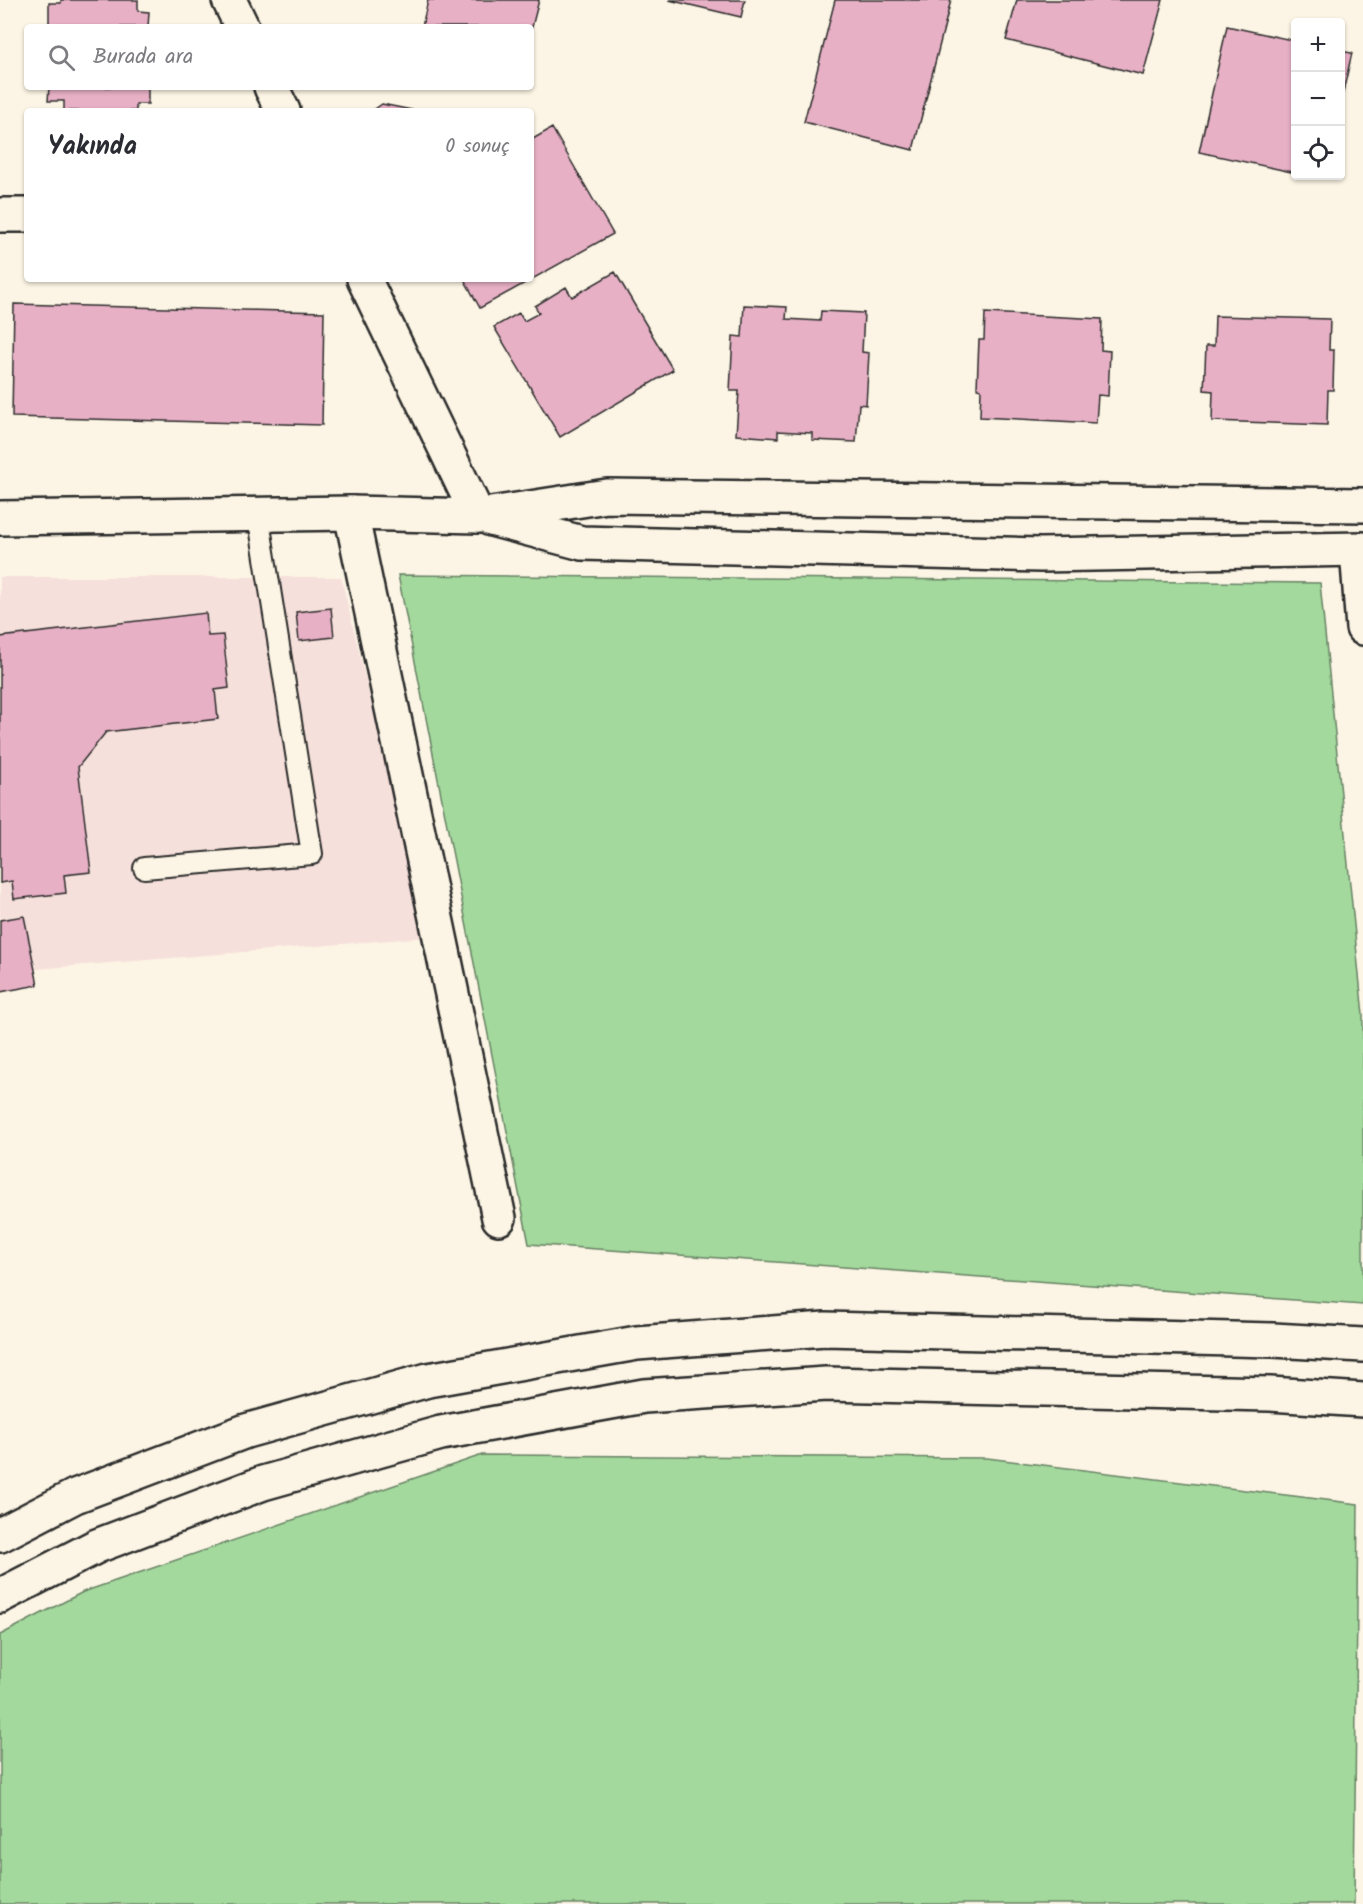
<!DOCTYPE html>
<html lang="tr">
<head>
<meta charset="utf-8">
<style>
	body { margin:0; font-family:Kalam,sans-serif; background:#f7f7f7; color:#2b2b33 }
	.controls { position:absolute; right:18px; top:18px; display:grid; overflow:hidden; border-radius:6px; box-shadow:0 2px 4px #0004 }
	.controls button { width:54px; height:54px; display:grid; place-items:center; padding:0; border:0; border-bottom:2px solid #e1e1e2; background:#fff; color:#2b2b33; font:30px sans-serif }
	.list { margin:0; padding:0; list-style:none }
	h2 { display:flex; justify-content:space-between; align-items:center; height:78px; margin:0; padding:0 24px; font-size:26px }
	h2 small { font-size:20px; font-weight:400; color:#7c7c81 }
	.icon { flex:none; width:33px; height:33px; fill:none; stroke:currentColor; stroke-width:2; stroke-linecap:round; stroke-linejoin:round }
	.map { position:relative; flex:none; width:1363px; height:1904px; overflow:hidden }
	.search { position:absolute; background:#fff; box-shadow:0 2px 4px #0004; left:24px; top:24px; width:510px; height:66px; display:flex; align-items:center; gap:15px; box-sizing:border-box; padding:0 21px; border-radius:6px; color:#7c7c81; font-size:22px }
	.panel { position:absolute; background:#fff; box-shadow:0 2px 4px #0004; left:24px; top:108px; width:510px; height:174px; border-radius:6px }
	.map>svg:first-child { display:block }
	.built { fill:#f6e0db }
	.green { fill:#a3d99d; stroke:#678264; stroke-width:1.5 }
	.building { fill:#e7b0c5; stroke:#2b2b2b; stroke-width:1.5 }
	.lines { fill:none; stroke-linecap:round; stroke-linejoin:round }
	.service-casing { stroke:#2b2b2b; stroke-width:24 }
	.minor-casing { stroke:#2b2b2b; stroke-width:38 }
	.tertiary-casing { stroke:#2b2b2b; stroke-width:38 }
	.secondary-casing { stroke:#2b2b2b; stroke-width:38 }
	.service { stroke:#fcf5e5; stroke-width:20 }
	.minor { stroke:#fcf5e5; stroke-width:33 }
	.tertiary { stroke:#fcf5e5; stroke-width:33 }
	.secondary { stroke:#fcf5e5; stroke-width:33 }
</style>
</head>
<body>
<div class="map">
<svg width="1363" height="1904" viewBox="0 0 1363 1904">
	<rect width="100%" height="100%" fill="#fcf5e5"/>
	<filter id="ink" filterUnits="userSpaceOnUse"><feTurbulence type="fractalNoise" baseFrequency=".0167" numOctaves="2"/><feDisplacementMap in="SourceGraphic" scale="12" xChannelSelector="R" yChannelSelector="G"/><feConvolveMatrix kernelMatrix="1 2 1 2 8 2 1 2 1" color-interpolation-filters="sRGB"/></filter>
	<g filter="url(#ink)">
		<path class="built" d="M0 577H341L428 937 0 972Z"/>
		<path class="green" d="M398 575 1320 583 1363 1015V1305L529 1244Z
			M482 1455 987 1458 1358 1504 1354 1904H0V1635L83 1592Z"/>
		<path class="building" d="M61 0H138V11L149 12 148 27H49V3H61Z
			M428 0H539L531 31V27H422Z
			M669 0H745L741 17Z
			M835 0H951L913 150 804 122Z
			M1017 0H1163L1143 75 1006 40Z
			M1227 26 1296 41V173L1199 152Z
			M1340 51 1352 53 1340 105Z
			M49 87H148V104H136V111H64V101H48Z
			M382 104 417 111H372Z
			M552 128 613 234 480 308 464 279H531V140Z
			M615 272 673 370 560 437 494 327 519 313 524 321 539 313 535 306 566 287 572 297Z
			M14 304 324 312 322 425 12 417Z
			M744 305 787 307 786 319 820 321 821 311 864 313 862 352 869 353 866 405 859 404 856 442 812 440V433L778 431V438L736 435 739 391H730L733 336 742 337Z
			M985 313 1102 319 1101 350 1110 351 1108 396 1098 395 1096 423 980 417 981 389 977 388 979 340H984Z
			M1215 316 1330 319 1329 350H1334L1333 390H1328L1327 425 1212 421 1213 391 1204 390 1206 346H1214Z
			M331 608 334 637 299 641 296 612Z
			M206 613 208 636 223 635 229 688 215 690 218 719 106 732 78 767 91 872 64 875 66 893 14 899 12 881 0 883V637Z
			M24 916 38 985 0 992V920Z"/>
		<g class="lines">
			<defs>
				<path id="service" d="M144 868 312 854 258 514"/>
				<path id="minor" d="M229 0 242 27
					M271 87 283 111
					M0 215H27
					M364 279 478 516
					M351 513 499 1218
					M1357 550 1363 628"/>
				<path id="tertiary" d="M0 518 351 513 478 516 607 496 1363 505
					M491 519 582 543 1041 555 1363 549"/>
				<path id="secondary" d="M0 1535 75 1496 246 1431 428 1380 637 1343 825 1329 1273 1340 1363 1345
					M0 1596 97 1546 263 1483 441 1433 644 1396 826 1384 1270 1394 1363 1400"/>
			</defs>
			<use href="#service" class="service-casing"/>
			<use href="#minor" class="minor-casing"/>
			<use href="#tertiary" class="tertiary-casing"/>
			<use href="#secondary" class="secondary-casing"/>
			<use href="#service" class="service"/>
			<use href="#minor" class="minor"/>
			<use href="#tertiary" class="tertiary"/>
			<use href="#secondary" class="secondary"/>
		</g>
	</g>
</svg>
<div class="controls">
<button>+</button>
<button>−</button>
<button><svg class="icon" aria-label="locate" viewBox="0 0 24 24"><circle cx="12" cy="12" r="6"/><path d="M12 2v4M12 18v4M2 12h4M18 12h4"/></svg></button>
</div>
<div class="search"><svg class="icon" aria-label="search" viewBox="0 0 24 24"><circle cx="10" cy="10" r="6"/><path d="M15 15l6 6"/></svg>Burada ara</div>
<section class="panel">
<h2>Yakında<small>0 sonuç</small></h2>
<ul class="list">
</ul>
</section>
</div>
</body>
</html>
